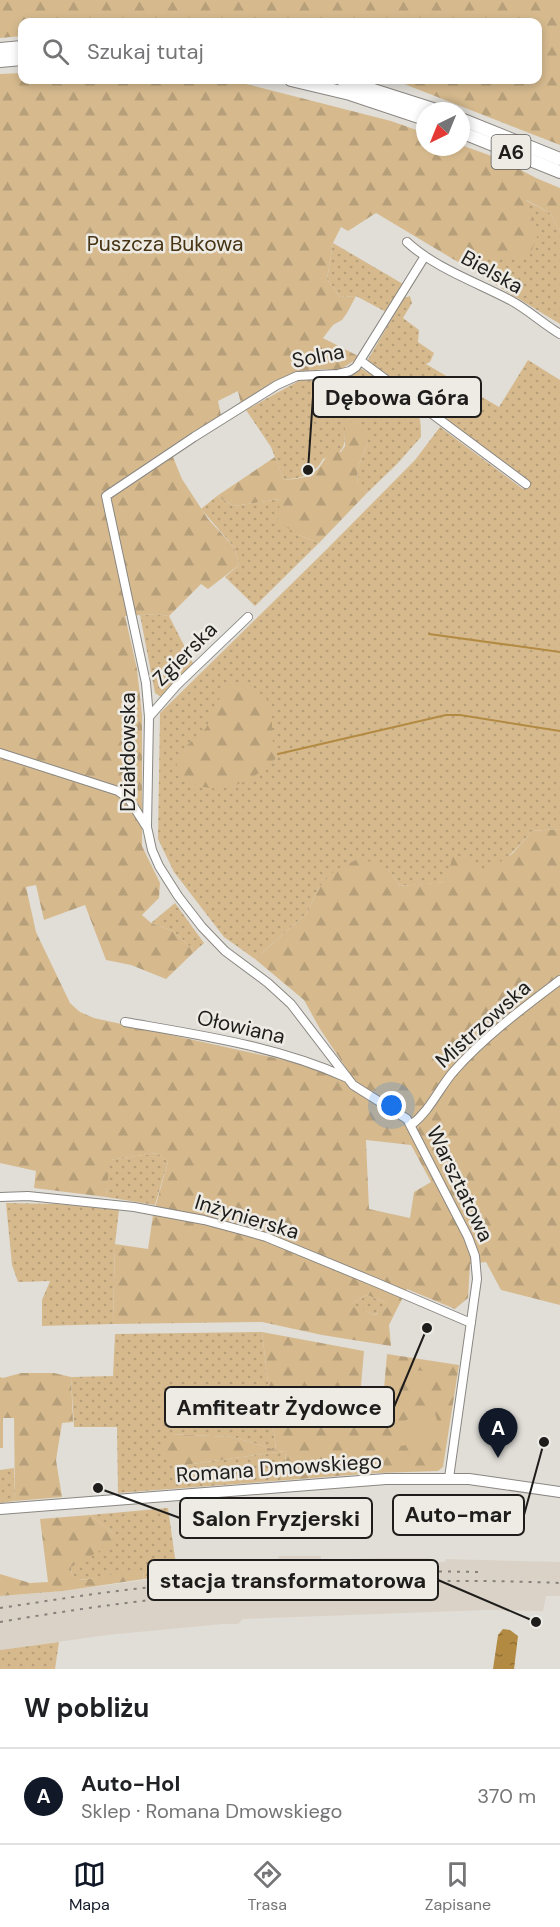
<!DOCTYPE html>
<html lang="pl">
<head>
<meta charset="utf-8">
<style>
	body { margin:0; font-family:"DM Sans",sans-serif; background:#f6f6f6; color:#202124 }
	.compass { position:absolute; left:416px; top:102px; width:54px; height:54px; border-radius:50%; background:#fff; box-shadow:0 3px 9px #0003; rotate:223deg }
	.you { position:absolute; left:392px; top:1106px; width:21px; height:21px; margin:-15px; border:4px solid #fff; border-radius:50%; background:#1a73e8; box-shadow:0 0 0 9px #1a73e833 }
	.badge { display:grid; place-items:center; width:39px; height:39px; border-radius:50%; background:#111827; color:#fff; font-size:20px; font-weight:700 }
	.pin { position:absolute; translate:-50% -50px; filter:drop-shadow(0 2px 3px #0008) }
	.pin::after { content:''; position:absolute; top:32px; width:21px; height:18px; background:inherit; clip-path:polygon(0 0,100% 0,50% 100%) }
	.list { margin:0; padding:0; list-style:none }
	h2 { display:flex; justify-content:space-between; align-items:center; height:78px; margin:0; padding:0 24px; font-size:26px }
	h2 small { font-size:20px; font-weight:400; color:#757577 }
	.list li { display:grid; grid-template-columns:39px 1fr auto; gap:18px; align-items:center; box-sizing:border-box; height:96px; padding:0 24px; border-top:2px solid #e0e0e0 }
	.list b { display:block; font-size:22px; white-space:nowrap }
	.list p { margin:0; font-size:20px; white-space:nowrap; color:#757577 }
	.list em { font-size:20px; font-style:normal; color:#757577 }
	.icon { flex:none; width:33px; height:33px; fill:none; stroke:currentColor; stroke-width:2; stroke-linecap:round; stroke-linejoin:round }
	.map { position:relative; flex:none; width:560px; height:1669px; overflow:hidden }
	.search { position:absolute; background:#fff; box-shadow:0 3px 9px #0003; left:18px; right:18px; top:18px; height:66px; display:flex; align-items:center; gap:15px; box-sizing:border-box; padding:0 21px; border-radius:12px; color:#757577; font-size:22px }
	.sheet { height:174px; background:#fff }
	nav { display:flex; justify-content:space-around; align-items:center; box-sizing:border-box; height:84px; border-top:2px solid #e0e0e0; background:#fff; font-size:16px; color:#757577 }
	nav a { display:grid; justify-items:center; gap:3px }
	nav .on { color:#111827 }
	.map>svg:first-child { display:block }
	.built { fill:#dad2c6 }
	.green { fill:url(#green-dots) }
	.forest { fill:url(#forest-firs); fill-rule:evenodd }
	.pitch { fill:#d6ba8e }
	.water { fill:url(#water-ripples) }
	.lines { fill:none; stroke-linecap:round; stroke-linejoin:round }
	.stream { stroke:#b38a42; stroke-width:2 }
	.minor-casing { stroke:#8a8782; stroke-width:10 }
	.major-casing { stroke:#8a8782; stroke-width:12 }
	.highway-casing { stroke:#8a8782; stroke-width:14 }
	.minor { stroke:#fff; stroke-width:8 }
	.major { stroke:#fff; stroke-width:10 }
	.highway { stroke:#fff; stroke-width:12 }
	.rail { stroke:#84817d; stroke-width:2; stroke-dasharray:3 6; stroke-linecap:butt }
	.labels { text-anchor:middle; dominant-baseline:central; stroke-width:5; stroke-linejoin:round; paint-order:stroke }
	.shield { fill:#eeebe5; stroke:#5c5b58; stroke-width:1.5 }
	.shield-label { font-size:20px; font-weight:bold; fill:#1e1d1b }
	.park-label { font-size:21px; fill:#463414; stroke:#eeebe5 }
	.street-label { font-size:21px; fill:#1e1d1b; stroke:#eeebe5 }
	.leader { fill:none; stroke:#1e1d1b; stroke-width:2 }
	.callout-dot { fill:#1e1d1b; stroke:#eeebe5; stroke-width:2 }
	.callout { fill:#eeebe5; stroke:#1e1d1b; stroke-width:2 }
	.callout-label { font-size:22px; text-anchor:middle; font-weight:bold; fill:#1e1d1b }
</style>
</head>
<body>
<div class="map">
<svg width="560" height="1669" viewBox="0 0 560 1669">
	<defs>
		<pattern id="green-dots" width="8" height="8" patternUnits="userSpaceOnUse" patternTransform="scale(1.5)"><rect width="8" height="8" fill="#d6ba8e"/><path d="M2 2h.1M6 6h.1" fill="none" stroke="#b79f7a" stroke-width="1.8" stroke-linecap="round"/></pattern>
		<pattern id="forest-firs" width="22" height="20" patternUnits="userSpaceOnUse" patternTransform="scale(1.5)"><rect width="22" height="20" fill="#d6ba8e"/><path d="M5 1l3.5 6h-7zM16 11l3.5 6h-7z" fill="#b79f7a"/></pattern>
		<pattern id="water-ripples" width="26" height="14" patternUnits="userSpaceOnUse" patternTransform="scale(1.5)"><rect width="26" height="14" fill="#b38a42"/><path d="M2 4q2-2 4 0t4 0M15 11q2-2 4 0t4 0" fill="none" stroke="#917036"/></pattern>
	</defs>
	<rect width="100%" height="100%" fill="#e1ded8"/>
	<path class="built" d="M279 1556H321V1560L382 1558H429V1562H445L446 1559 560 1562V1596H546L543 1611 487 1610 243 1619 238 1624H223L107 1635 0 1650V1596L63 1591 175 1576 177 1572 203 1569 274 1567Z"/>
	<path class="green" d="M525 200 550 213 560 231V324L473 271 477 257Z
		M333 243 403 284 386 312 356 296 340 297 327 279Z
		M410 296 412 303 403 318 419 330 418 342 434 353 430 362 426 364 499 407 528 360 560 380V829L532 831C519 846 505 862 487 872 468 882 422 884 400 886L388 869 319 887 307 913 255 959 224 937 174 872 158 839 160 713 328 548 415 460 440 427 523 489 529 483 394 379 367 361 404 298Z
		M359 367C372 375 408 396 416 409 421 417 421 427 421 437L397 464 367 493 357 485 358 467 368 443 345 427C345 450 345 451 323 459 313 477 303 477 284 480L271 447 246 410 304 378 324 377 340 380Z
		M217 496 234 506 280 499 299 535 319 543 255 606 225 577 239 565 234 547 201 509Z
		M156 614 169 616 194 665 161 697 155 693 140 615Z
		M175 903 204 943 195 951 173 931 151 923Z
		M157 1153 168 1162 155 1205 106 1197 109 1160Z
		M6 1203 57 1204 119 1210 115 1244 113 1324 42 1326V1300L50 1281 18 1282 12 1265Z
		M367 1295 387 1303V1308L374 1315 352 1306 354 1302Z
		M262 1332 276 1450 233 1437 170 1434 177 1466 285 1451 287 1480 118 1493 117 1427H74L71 1377 113 1376 115 1334Z
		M14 1468 15 1501 0 1503V1470Z
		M168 1508 177 1572 175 1576 144 1579 143 1572 78 1580 72 1574 71 1567 113 1533 90 1515Z
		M59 1642 55 1669H0V1650Z"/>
	<path class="forest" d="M0 0H560V145L394 80H538V22H22V36L0 38Z
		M22 73V80H207L246 84 391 121 425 133V147H461V145L500 159 536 178 560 188V231L550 213 526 200 539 232 529 257H477L473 271 376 213 348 231 341 227 333 243 327 279 340 297 356 296 347 313 342 320 333 325 323 338 360 357 338 371 326 369 303 371 241 404 238 391 218 401 221 415 172 448 173 457 182 479 208 519 234 547 239 565 208 589 201 584 169 616 156 614 125 616 137 669 142 715V846L160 883 159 898 142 915 151 923 173 931 195 951 166 979 131 965 106 960 85 905 44 920 36 885 26 887 36 932 70 1003 80 1012 94 1018 312 1066 332 1073 346 1068 320 1029 304 1000 255 959 307 913 319 887 335 870 360 858 388 869 400 886 445 882 454 853 486 872 513 853 532 831 560 829V1305L501 1290 486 1262 470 1264 468 1298 455 1309 407 1289 389 1325 391 1346 322 1335 262 1322 113 1324 115 1244 148 1249 153 1215 168 1162 157 1153 110 1160 106 1197 34 1188 36 1171 0 1163V74ZM366 1140 411 1145 431 1182 414 1192 410 1218 369 1209ZM367 1295 387 1303V1308L383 1310 381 1308 377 1314 374 1315 353 1306 354 1302Z
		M357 417 368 436V443L358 467 357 484 367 493 319 543 299 535 278 522 280 499 234 506 217 496 275 457 284 480C294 479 310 478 317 470 323 463 325 457 333 450L341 452 345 446V427Z
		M250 685 272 703V737L276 758C257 778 228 795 200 786 191 783 182 777 174 773L182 750 206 728 225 686Z
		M262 1332 364 1351 361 1386 384 1389 387 1354 459 1365 443 1467 438 1471 376 1473 287 1480 285 1451 177 1466 163 1455V1443L170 1434 233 1437 276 1450Z
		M21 1373H54L71 1377 73 1422 62 1423 56 1460 62 1497 15 1501 14 1418H3V1448H0V1377L3 1378Z
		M90 1515 113 1533 112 1544 71 1567 72 1574 79 1580C95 1579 131 1568 143 1572L144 1579 63 1591 0 1596V1574L30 1583 48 1582 40 1519Z"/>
	<path class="pitch" d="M414 1370 431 1372 430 1381 413 1379Z
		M432 1409 434 1410 441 1434 402 1446 395 1425Z"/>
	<path class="water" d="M503 1629 510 1630 518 1636 514 1669H493L498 1635Z"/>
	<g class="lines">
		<path class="stream" d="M429 634 560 652
			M278 754 446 715H460L560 731"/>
		<defs>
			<path id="minor" d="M407 242C435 268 476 282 510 300 527 309 542 323 560 334
				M425 256 356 367 350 371 338 374 297 376 277 385 194 437 106 496 146 683 149 717 147 827 152 850 159 866 178 896 202 927 225 951 268 983 291 1004 353 1085 407 1119 468 1237 475 1256 477 1279 449 1478
				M361 361 526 484
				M149 717 177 685 248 617
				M0 753 118 791 129 799 146 826
				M125 1022C199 1035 276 1046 345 1077
				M411 1125C430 1111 439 1088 454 1071 485 1036 523 1008 560 980
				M0 1197 28 1196 134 1207 204 1220 245 1231 266 1237 375 1282 471 1323"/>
			<path id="major" d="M0 1509 386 1479H469L560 1492"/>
			<path id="highway" d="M0 49 22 47
				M0 61 22 59
				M291 80 350 94 425 119
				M342 80 439 111
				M461 119 560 159
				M461 132 560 172"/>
		</defs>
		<use href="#minor" class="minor-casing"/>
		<use href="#major" class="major-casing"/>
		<use href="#highway" class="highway-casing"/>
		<use href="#minor" class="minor"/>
		<use href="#major" class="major"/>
		<use href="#highway" class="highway"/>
		<path class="rail" d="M0 1608C54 1600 108 1591 163 1586 269 1574 376 1570 482 1572
			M0 1622C186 1590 372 1575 560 1583"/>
	</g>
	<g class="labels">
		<rect class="shield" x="491.5" y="135" width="39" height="34" rx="4.5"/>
		<g class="shield-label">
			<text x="511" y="152">A6</text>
		</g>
		<g class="park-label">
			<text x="165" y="244">Puszcza Bukowa</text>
		</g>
		<g class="street-label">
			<text transform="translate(492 272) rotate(29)">Bielska</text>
			<text transform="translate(318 356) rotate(-11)">Solna</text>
			<text transform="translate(185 654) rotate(-45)">Zgierska</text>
			<text transform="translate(128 752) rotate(-90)">Działdowska</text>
			<text transform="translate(483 1024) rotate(-42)">Mistrzowska</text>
			<text transform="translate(241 1027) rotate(13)">Ołowiana</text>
			<text transform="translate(460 1184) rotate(64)">Warsztatowa</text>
			<text transform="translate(247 1217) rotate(17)">Inżynierska</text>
			<text transform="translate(279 1468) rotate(-4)">Romana Dmowskiego</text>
		</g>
	</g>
	<path class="leader" d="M308 470L313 397M427 1328L394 1407M544 1442L524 1515M98 1488L180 1518M536 1622L438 1580"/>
	<g class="callout-dot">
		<circle cx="308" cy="470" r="6"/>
		<circle cx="427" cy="1328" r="6"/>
		<circle cx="544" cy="1442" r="6"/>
		<circle cx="98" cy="1488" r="6"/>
		<circle cx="536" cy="1622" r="6"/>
	</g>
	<g class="callout">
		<rect x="313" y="377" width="168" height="40" rx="6"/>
		<rect x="165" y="1387" width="229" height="40" rx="6"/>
		<rect x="393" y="1495" width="131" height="40" rx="6"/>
		<rect x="180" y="1498" width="192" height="40" rx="6"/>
		<rect x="148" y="1560" width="290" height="40" rx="6"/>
	</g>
	<g class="callout-label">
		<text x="397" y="405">Dębowa Góra</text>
		<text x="279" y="1415">Amfiteatr Żydowce</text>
		<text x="458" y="1522">Auto-mar</text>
		<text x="276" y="1526">Salon Fryzjerski</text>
		<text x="293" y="1588">stacja transformatorowa</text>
	</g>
</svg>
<svg class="compass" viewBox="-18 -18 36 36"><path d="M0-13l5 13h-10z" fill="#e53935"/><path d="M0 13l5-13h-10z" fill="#757577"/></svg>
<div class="you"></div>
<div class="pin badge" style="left:498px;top:1458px">A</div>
<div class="search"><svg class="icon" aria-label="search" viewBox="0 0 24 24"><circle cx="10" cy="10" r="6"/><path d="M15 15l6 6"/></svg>Szukaj tutaj</div>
</div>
<section class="sheet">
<h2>W pobliżu<small></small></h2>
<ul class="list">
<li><span class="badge">A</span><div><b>Auto-Hol</b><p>Sklep · Romana Dmowskiego</p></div><em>370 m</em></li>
</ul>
</section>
<nav>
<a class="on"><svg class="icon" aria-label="map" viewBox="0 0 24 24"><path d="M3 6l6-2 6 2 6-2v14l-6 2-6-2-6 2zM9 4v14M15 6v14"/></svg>Mapa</a>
<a><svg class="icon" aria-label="directions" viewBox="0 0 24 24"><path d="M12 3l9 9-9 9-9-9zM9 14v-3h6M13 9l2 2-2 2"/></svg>Trasa</a>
<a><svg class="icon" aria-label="saved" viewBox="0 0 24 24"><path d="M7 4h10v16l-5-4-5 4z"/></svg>Zapisane</a>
</nav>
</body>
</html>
